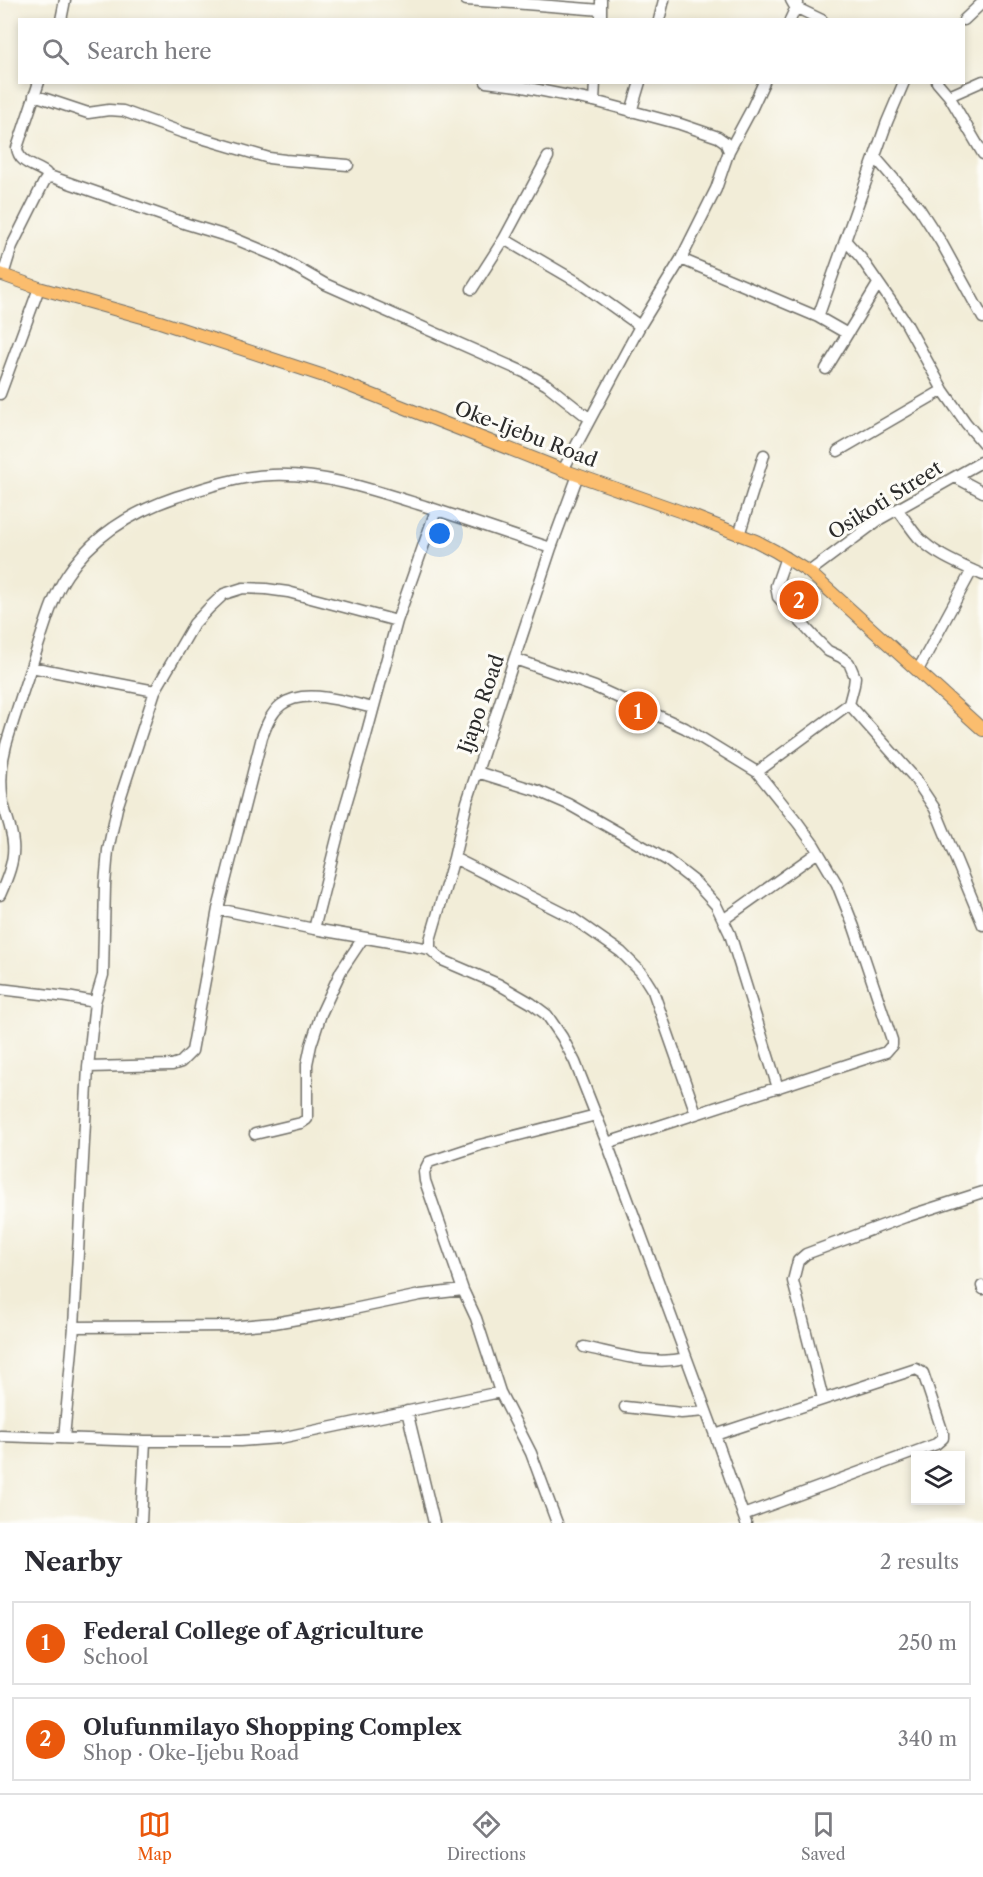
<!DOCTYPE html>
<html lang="en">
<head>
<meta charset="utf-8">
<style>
	body { margin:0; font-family:"Libre Caslon Text",serif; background:#f7f7f7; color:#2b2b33 }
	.controls { position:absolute; right:18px; bottom:18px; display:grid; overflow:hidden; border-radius:0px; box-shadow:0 3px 9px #0003 }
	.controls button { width:54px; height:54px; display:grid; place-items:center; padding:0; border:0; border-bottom:2px solid #e1e1e2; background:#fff; color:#2b2b33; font:30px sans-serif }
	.you { position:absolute; left:440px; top:534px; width:21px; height:21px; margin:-15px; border:4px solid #fff; border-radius:50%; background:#1a73e8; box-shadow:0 0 0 9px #1a73e833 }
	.badge { display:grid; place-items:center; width:39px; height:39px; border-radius:50%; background:#ea580c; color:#fff; font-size:20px; font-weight:700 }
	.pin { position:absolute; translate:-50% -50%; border:3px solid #fff; box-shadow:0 2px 6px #0006 }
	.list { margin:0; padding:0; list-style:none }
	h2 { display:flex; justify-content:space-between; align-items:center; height:78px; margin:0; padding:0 24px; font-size:26px }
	h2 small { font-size:20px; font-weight:400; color:#7c7c81 }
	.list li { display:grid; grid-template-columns:39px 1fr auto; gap:18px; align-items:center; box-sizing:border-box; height:84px; margin:0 12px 12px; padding:0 12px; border:2px solid #e1e1e2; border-radius:0px }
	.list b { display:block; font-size:22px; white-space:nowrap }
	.list p { margin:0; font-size:20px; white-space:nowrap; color:#7c7c81 }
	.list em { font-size:20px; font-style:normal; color:#7c7c81 }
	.icon { flex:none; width:33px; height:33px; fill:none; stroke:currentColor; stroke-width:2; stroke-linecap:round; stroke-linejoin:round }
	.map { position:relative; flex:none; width:983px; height:1523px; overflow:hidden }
	.search { position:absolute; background:#fff; box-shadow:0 3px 9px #0003; left:18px; right:18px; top:18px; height:66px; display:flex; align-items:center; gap:15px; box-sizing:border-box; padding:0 21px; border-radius:0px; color:#7c7c81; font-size:22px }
	.sheet { height:270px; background:#fff }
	nav { display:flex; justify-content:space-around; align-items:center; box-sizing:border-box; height:84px; border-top:2px solid #e1e1e2; background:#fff; font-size:16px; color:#7c7c81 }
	nav a { display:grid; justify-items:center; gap:3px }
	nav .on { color:#ea580c }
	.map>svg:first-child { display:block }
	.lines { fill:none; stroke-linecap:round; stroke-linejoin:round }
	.minor-casing { stroke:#716f68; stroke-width:13 }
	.major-casing { stroke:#716f68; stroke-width:14 }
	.minor { stroke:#fff; stroke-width:10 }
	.major { stroke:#fbbd6e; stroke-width:12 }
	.labels { text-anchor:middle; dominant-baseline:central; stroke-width:6; stroke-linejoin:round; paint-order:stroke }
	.street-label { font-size:20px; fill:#2b2b2b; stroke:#fdfcf7 }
</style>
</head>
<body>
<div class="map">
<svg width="983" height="1523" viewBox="0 0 983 1523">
	<rect width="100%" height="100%" fill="#fdfcf7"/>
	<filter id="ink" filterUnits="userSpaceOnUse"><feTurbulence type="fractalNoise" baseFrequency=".0167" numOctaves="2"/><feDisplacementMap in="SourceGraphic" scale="12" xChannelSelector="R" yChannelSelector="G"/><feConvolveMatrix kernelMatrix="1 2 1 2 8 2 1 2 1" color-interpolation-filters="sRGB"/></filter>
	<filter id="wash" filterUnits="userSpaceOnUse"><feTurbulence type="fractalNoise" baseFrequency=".008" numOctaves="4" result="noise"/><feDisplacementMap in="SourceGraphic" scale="24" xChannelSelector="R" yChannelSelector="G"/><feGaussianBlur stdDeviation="1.35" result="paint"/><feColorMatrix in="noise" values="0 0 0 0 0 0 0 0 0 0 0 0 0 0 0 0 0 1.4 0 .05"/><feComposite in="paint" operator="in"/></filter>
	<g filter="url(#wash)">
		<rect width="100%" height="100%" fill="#f2edd8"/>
	</g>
	<g filter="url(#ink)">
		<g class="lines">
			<defs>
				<path id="minor" d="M466 0 513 3
					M513 0V3L601 10
					M791 0 795 7 822 20
					M61 20 65 0
					M601 20V0
					M659 20 664 0
					M790 20 798 3
					M964 20 983 2
					M39 82 17 148C19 164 35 165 46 173L47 178
					M486 82 518 86 594 101 680 124 718 137 725 142 729 151
					M937 82 949 96 983 154
					M34 95 88 113 109 110 123 111 181 132 269 158 285 160 348 165
					M949 96 983 81
					M594 101 595 82
					M631 112 640 82
					M875 157 919 208 941 242 983 318
					M504 239 548 157
					M845 240 861 258 906 323 943 390 966 423 983 443
					M681 259 818 317 846 333
					M3 275 12 246 44 182 47 178 52 177 187 224 233 238 276 256 325 284 526 373 547 385 590 419
					M472 289 504 239 581 284 640 326
					M818 317 887 122 904 82
					M826 369 878 284
					M0 394 39 288
					M838 451 943 390
					M563 470 640 326 681 259 716 189 729 151 751 110 764 82
					M955 477 983 492
					M898 510C905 519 911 529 918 537 935 555 961 565 983 575
					M739 535 764 455
					M809 572 880 519 983 461
					M515 659 595 687 685 728 757 772 798 823 814 845 837 884 854 927 892 1040V1045L886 1052 607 1143
					M31 667 155 691
					M918 670 972 570
					M849 704 913 776 935 809 983 925
					M477 772 538 791 568 804 667 860 694 881 716 905 730 934 778 1088
					M757 772 849 704 854 685 855 677 849 663 841 657 828 651 817 640 778 597 776 586 786 557
					M454 858 571 917 621 952 641 972 653 991 696 1113
					M0 895C7 879 15 860 13 843 12 829 6 816 3 803 0 784 1 764 6 745 16 711 27 679 38 646 46 622 53 596 67 575 93 535 132 512 176 497 207 487 239 476 272 475 322 473 371 489 418 504 463 518 507 534 551 548
					M218 909 314 929 345 807 364 743 397 621 436 510
					M723 920 818 852
					M314 929 430 949 442 960 498 984 531 1003 547 1015 562 1037 575 1062 607 1143 715 1435 746 1523
					M430 949V940L454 858 467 802 551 548 578 475
					M0 989 67 997 95 1002 88 1067 74 1327
					M95 1002 103 975 105 885 108 850 117 808 155 691 194 624 209 608 224 594 243 588 266 589 288 592 397 621
					M88 1067 172 1065 181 1062 192 1051 218 909 262 737C266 726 271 713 281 705 304 687 347 702 373 708
					M255 1134 301 1123 307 1119V1064L311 1045 321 1014 341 971 363 938
					M982 1286 983 1289
					M584 1347C617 1354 652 1366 686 1358
					M823 1399 793 1281 798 1261 806 1254 905 1217 983 1192
					M625 1407 681 1413 706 1411
					M407 1411 434 1523
					M715 1435 916 1369 923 1373 943 1433V1438L936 1444 743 1515
					M0 1436 145 1441H240L280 1438 500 1392
					M64 1438 74 1327 239 1326 274 1323 344 1311 420 1295 463 1290
					M141 1523 145 1441
					M557 1523 531 1453 500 1392 476 1318 463 1290 425 1181 424 1172 429 1162 480 1145 596 1115"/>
				<path id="major" d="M0 274 39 288 160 322 327 377 563 470 682 512 756 541 775 551 809 572 983 730"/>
			</defs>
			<use href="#minor" class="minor-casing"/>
			<use href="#major" class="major-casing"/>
			<use href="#minor" class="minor"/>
			<use href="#major" class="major"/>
		</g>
	</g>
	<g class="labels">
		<g class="street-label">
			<text transform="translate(526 434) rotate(21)">Oke-Ijebu Road</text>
			<text transform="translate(885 500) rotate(-32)">Osikoti Street</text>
			<text transform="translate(481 704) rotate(-71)">Ijapo Road</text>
		</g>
	</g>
</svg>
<div class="controls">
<button><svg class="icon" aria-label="layers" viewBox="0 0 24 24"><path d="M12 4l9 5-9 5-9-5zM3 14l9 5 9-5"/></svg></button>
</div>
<div class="you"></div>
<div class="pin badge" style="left:638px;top:711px">1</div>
<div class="pin badge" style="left:799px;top:600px">2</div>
<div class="search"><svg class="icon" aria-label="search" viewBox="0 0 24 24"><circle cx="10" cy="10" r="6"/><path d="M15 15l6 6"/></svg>Search here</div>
</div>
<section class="sheet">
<h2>Nearby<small>2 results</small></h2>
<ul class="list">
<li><span class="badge">1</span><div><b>Federal College of Agriculture</b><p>School</p></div><em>250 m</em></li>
<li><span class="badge">2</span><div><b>Olufunmilayo Shopping Complex</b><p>Shop · Oke-Ijebu Road</p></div><em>340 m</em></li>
</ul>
</section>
<nav>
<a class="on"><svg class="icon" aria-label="map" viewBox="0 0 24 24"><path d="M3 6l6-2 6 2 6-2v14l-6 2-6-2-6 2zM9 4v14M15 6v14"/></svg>Map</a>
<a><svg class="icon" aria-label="directions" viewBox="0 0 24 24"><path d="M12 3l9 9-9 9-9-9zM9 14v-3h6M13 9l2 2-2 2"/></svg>Directions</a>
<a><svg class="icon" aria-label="saved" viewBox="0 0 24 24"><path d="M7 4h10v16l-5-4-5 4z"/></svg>Saved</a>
</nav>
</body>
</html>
